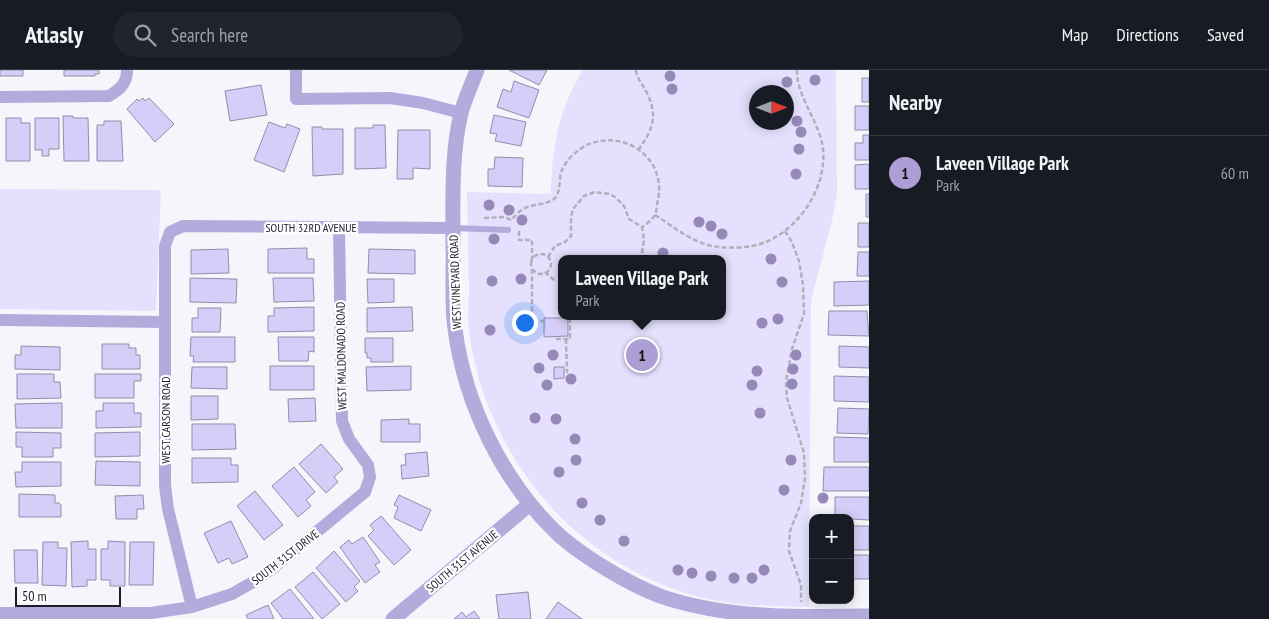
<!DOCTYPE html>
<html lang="en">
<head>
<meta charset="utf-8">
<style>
	body { margin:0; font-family:"PT Sans Narrow",sans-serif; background:#20242c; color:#f1f3f6 }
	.controls { position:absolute; right:15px; bottom:15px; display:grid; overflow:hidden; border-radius:10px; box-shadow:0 2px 12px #0003 }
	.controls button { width:45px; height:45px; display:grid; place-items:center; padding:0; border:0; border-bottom:1px solid #363941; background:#171b24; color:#f1f3f6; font:25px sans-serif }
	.compass { position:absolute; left:749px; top:15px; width:45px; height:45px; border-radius:50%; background:#171b24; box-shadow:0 2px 12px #0003; rotate:90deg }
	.scale { position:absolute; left:15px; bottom:12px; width:106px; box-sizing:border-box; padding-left:5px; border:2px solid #1f1d28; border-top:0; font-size:14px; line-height:18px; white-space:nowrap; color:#1f1d28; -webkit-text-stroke:4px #fff; paint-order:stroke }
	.you { position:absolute; left:524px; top:252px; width:18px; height:18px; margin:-12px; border:4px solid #fff; border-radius:50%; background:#1a73e8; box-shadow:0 0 0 8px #1a73e833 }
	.badge { display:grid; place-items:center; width:32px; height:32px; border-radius:50%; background:#ae9ed6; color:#111; font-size:16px; font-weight:700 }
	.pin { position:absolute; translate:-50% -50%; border:2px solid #fff; box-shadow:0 1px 5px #0006 }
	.popup { position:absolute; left:558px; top:185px; width:168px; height:65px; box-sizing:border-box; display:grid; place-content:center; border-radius:10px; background:#171b24; filter:drop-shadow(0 1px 4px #0005); font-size:16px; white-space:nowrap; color:#9ea1a6 }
	.popup b { font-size:19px; color:#f1f3f6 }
	.popup::after { content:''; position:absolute; left:50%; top:100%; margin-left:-10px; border:10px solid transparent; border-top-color:#171b24 }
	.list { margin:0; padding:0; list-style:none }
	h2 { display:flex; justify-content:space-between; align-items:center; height:65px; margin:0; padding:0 20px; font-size:21px }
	h2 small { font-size:16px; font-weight:400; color:#9ea1a6 }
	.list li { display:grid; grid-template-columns:32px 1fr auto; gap:15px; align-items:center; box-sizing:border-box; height:75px; padding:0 20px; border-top:1px solid #363941 }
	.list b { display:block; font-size:19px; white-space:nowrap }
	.list p { margin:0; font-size:16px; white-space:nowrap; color:#9ea1a6 }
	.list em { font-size:16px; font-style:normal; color:#9ea1a6 }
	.icon { flex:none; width:28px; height:28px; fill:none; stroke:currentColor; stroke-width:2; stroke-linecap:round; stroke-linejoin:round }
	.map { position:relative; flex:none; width:869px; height:549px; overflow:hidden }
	header { display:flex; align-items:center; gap:30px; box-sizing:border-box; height:70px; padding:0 25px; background:#171b24; border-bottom:1px solid #363941 }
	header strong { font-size:24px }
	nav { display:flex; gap:28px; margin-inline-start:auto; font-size:18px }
	.search { width:350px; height:45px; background:#20242c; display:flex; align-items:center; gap:12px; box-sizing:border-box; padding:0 18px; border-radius:28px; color:#9ea1a6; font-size:19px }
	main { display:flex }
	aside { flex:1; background:#171b24 }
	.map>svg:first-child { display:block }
	.green { fill:#e5e0fd; fill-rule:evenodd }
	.building { fill:#d5cef8; stroke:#928da9 }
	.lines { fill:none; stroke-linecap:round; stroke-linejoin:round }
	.path { stroke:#b1b0b8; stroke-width:2.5; stroke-dasharray:5 2.5; stroke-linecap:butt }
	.service { stroke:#b4abdc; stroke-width:6 }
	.minor { stroke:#b4abdc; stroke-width:12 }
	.tertiary { stroke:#b4abdc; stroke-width:15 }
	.tree { fill:#9689b7 }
	.labels { text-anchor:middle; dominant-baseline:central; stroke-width:4.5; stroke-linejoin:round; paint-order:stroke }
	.street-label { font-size:12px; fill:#1f1d28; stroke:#fff }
</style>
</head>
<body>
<header>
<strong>Atlasly</strong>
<div class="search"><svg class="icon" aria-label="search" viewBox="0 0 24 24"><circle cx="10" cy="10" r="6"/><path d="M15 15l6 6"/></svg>Search here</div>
<nav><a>Map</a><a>Directions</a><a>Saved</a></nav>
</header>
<main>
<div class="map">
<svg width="869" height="549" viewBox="0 0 869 549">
	<rect width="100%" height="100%" fill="#f6f5fc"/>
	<path class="green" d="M583 0H836L837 123 832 151 811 230 809 537C773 536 738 536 703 528 579 497 486 389 469 262 467 248 469 232 469 217 468 185 468 154 467 122L551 124C552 78 558 40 583 0ZM756 22H786V52H756ZM562 189H722V246H562Z
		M0 119 161 120 156 241 0 239Z"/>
	<path class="building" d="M0 0H23V6H0Z
		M64 0H99V4H95V6H64Z
		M509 0H547L539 15Z
		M862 8H869V32H862Z
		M514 11 539 20 529 48 497 37 503 19 511 22Z
		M261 15 267 45 230 51 225 21Z
		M143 28 145 31 149 28 174 54 155 72 127 39 137 29 139 31Z
		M855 36H869V60H855Z
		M494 45 526 52 521 76 495 71 497 64 490 63Z
		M63 46H73V48H88L89 91H64Z
		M6 48H21V53H30V91H6Z
		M35 48H59V79H49V86H42V80H35Z
		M104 51H121L123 91H97V55H104Z
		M269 52 285 58 287 54 300 59 284 102 254 90Z
		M373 55H385L386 98 355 99V58H373Z
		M312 57H322V59H343V104L313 106Z
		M398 60H430V99L413 98V109H397Z
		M863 65H869V90H855V73H863Z
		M495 87 523 88 522 117 488 116V99H494Z
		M869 94V119H855V95Z
		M866 124H869V147H866Z
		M858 153H869V177H858Z
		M307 178V189H314V203H268V179Z
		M228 179 229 203 191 204V180Z
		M369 179 415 180V204L368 203Z
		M858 182H869V206H857Z
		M190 208 237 209 236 233 190 232Z
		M273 208H313L314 231 274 232Z
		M367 209H394V232L368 233Z
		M869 211V235L834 236V212Z
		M314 237V261L268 262V246H274V238Z
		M412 237 413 261 367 262V238Z
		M198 238H221L220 262H192V248H198Z
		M829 241H867L869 266 828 265Z
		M544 248H568V266L544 267Z
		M191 267H235V292H193L194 286H190Z
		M278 267H314V282L309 281 308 291H279Z
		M365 268H393V292H371V288H367V283H365Z
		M102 274H129V278H136V285H140V299H102Z
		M21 276 60 277V300L15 299V285H21Z
		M839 276 869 277V298L839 297Z
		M270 296H314V320H270Z
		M411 296V320L367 321 366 297Z
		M192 297H227V319L191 318Z
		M554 297H564V308L554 309Z
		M17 304H54V312H60L61 328 17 329Z
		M95 304H141V311H134V328H95Z
		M834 306 869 307V332L834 331Z
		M191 326H218V349L191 350Z
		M315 328 316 351 289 352 288 329Z
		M62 333V358H16L15 334Z
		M103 333H134V343H141V357L96 358V341H103Z
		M838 338 869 339 868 364 837 363Z
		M409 349V354H420V372H381V350Z
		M192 354H235L236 379 192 380Z
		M16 362 61 363V378H53V387H22V377H16Z
		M140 362V386L95 387V363Z
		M834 367 869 368V392H834Z
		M321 374 343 399 334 407 338 412 326 423 299 394Z
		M427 382 429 406 402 409 401 395H406L405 384Z
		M192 388H231V395H238V412L192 413Z
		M96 391 140 392V416L95 415Z
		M22 392H61V416L16 417 15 402H22Z
		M294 397 315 422 306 430 311 436 298 447 272 416Z
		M824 397H869V421H823Z
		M255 421 283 455 264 470 237 436Z
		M19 424 55 425V433H59L61 435V447H19Z
		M143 425 144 439H137V449H116L115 426Z
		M399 425 431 440 421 461 394 448 398 437 394 435Z
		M835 427H869V450L835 448Z
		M381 446 411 480 394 495 368 466 374 460 370 455Z
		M231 451 248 487 232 494 229 488 218 493 204 463Z
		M850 456H869V480H850Z
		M363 467 380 492 375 495 380 502 365 513 340 477 349 470 352 474Z
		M88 471V479H96V510H87V516L72 517 71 472Z
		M108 471 125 472V516H110V510H101V479H108Z
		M43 472H58V478H67L66 516 42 515Z
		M130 472H154L153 515H129Z
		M14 480H37L38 513H15Z
		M334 481 360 511 354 517 358 521 346 532 316 498Z
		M850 485H869V509H850Z
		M313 502 340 534 322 549 295 517Z
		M290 519 314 549H283L271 533Z
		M528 522 531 549H499L496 525Z
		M558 532 582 549H546Z
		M268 535 274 549H248L246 545Z
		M474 541 480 549H454L462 542 466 547Z"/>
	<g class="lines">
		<path class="path" d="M636 0C637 8 642 14 646 21 658 45 654 58 639 79
			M655 145C674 157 695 175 719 177 732 178 748 178 760 174 798 162 827 118 823 79 820 52 796 26 797 0
			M484 148 504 147 511 150C515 146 520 140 525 138 534 134 546 135 554 129 562 121 558 109 562 100 566 90 579 78 589 74 629 59 669 92 657 134 657 137 656 142 655 145 652 150 645 155 641 158
			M519 161V170H532V190
			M785 161 792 172 799 191 803 215 804 244 792 279 786 312 787 328 804 383 805 409 801 433 790 461 789 481 801 515V532
			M531 194a10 10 0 1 1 20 0a10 10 0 1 1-20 0Z
			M548 187 555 176 565 172 571 166V148L573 139 584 126 595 122 609 124 615 127 624 136 629 149 642 157 644 170 642 182 647 189
			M532 199V251H544
			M545 202 555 211
			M556 269H570V246
			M566 269 567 303"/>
		<path class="service" d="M453 158 508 160"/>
		<path class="minor" d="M296 0V29L390 28 423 33 461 43
			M0 27 109 26C120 19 127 14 127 0
			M0 250 164 252
			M192 537 168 439 165 415V176L170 162 183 156 453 158
			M0 543H151L192 537 232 524 253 512 273 498 365 422 370 407 368 395 349 369 342 351 339 157"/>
		<path class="tertiary" d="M477 0C472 14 465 28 461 43 451 85 453 132 453 175 454 203 451 232 455 259 465 335 503 413 560 466 587 489 627 513 660 526 726 549 799 547 869 546
			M393 549 530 434"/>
	</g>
	<g class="tree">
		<circle cx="670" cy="6" r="5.5"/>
		<circle cx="815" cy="10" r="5.5"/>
		<circle cx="787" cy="12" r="5.5"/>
		<circle cx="672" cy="19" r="5.5"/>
		<circle cx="797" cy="51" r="5.5"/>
		<circle cx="801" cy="62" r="5.5"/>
		<circle cx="799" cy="79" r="5.5"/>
		<circle cx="796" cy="104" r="5.5"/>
		<circle cx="489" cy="135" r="5.5"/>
		<circle cx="509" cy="140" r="5.5"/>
		<circle cx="522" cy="150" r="5.5"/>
		<circle cx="699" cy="152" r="5.5"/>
		<circle cx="711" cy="156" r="5.5"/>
		<circle cx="722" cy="164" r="5.5"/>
		<circle cx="494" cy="169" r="5.5"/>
		<circle cx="663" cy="183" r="5.5"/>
		<circle cx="771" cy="189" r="5.5"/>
		<circle cx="521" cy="209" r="5.5"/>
		<circle cx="492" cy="211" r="5.5"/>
		<circle cx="782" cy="212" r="5.5"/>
		<circle cx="778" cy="249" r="5.5"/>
		<circle cx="762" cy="253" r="5.5"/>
		<circle cx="490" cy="260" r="5.5"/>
		<circle cx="553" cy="285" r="5.5"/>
		<circle cx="796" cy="285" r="5.5"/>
		<circle cx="539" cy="298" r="5.5"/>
		<circle cx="793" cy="299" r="5.5"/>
		<circle cx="757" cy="301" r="5.5"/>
		<circle cx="571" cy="309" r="5.5"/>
		<circle cx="792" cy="314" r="5.5"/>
		<circle cx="547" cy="315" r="5.5"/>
		<circle cx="752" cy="315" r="5.5"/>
		<circle cx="760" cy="343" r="5.5"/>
		<circle cx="535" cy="348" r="5.5"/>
		<circle cx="556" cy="349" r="5.5"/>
		<circle cx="575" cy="369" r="5.5"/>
		<circle cx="576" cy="390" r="5.5"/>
		<circle cx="791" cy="390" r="5.5"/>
		<circle cx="559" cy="402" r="5.5"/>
		<circle cx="784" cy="420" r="5.5"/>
		<circle cx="823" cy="428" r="5.5"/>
		<circle cx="582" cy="433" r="5.5"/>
		<circle cx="600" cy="450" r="5.5"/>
		<circle cx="624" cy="471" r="5.5"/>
		<circle cx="678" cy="500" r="5.5"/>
		<circle cx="764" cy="500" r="5.5"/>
		<circle cx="692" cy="503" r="5.5"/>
		<circle cx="711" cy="506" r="5.5"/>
		<circle cx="734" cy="508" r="5.5"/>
		<circle cx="752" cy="508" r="5.5"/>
	</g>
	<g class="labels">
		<g class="street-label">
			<text x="311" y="157">SOUTH 32RD AVENUE</text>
			<text transform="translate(455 212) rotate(-92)">WEST VINEYARD ROAD</text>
			<text transform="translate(341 286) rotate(-91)">WEST MALDONADO ROAD</text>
			<text transform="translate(165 350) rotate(-90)">WEST CARSON ROAD</text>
			<text transform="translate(285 487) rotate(-38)">SOUTH 31ST DRIVE</text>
			<text transform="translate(462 491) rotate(-40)">SOUTH 31ST AVENUE</text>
		</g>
	</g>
</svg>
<div class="controls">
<button>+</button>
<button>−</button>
</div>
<svg class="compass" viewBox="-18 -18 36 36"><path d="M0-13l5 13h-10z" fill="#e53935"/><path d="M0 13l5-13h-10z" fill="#9ea1a6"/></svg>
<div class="scale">50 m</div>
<div class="you"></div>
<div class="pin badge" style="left:642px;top:285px">1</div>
<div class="popup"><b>Laveen Village Park</b>Park</div>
</div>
<aside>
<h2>Nearby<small></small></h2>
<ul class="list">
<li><span class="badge">1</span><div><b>Laveen Village Park</b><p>Park</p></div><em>60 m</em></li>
</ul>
</aside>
</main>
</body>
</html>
